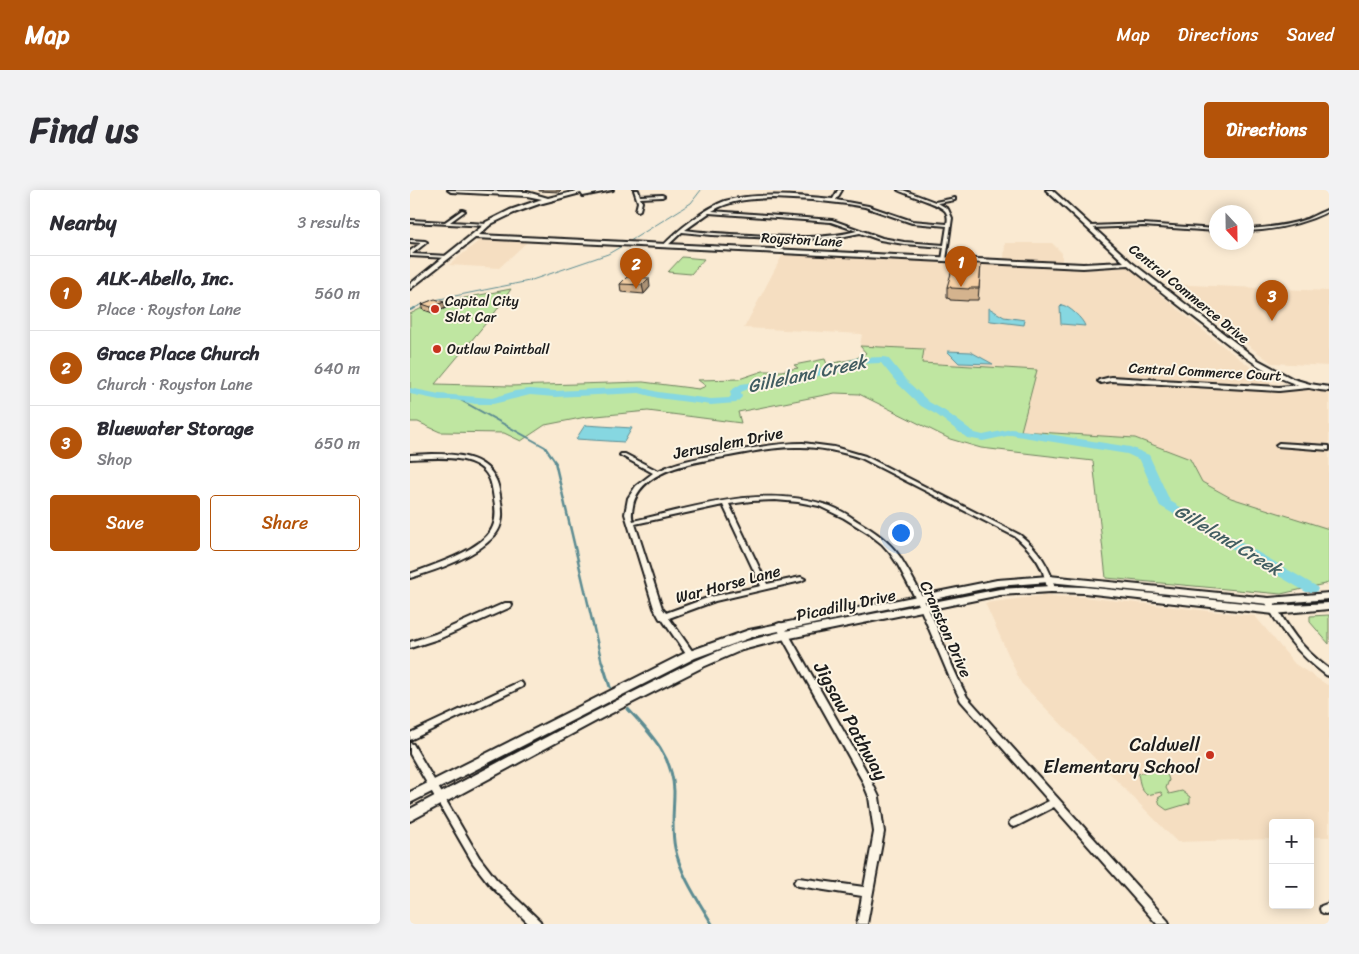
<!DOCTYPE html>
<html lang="en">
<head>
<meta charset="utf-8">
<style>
	body { margin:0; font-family:Sriracha,sans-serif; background:#f2f2f3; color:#2b2b33 }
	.controls { position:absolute; right:15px; bottom:15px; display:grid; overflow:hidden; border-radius:5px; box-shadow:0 2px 12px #0003 }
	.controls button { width:45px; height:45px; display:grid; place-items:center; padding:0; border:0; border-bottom:1px solid #e1e1e2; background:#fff; color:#2b2b33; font:25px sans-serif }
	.compass { position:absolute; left:799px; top:15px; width:45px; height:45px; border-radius:50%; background:#fff; box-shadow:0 2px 12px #0003; rotate:158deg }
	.you { position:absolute; left:490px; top:342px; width:18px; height:18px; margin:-12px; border:4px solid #fff; border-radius:50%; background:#1a73e8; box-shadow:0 0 0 8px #1a73e833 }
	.badge { display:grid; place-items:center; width:32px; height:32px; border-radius:50%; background:#b45309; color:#fff; font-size:16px; font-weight:700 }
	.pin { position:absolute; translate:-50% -41px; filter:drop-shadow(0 1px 2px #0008) }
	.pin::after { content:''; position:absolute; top:26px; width:18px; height:15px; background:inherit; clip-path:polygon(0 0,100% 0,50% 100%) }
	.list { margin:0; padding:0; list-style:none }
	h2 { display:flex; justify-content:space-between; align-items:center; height:65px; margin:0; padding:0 20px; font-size:21px }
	h2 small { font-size:16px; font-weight:400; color:#7c7c81 }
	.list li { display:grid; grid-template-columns:32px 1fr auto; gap:15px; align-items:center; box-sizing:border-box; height:75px; padding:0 20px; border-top:1px solid #e1e1e2 }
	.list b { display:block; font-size:19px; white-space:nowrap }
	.list p { margin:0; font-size:16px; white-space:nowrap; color:#7c7c81 }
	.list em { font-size:16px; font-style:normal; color:#7c7c81 }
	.actions { display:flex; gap:10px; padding:15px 20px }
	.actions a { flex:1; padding:11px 0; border:1px solid #b45309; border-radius:5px; text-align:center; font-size:18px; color:#b45309 }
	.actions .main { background:#b45309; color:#fff }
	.map { position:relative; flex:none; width:919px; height:734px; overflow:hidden; border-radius:5px }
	header { display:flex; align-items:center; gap:30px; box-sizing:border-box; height:70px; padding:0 25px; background:#b45309; color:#fff }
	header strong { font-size:24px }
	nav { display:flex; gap:28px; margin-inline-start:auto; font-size:18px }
	.intro { display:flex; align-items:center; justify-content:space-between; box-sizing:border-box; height:120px; padding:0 30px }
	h1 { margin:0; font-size:35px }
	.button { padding:12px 22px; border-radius:5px; background:#b45309; color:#fff; font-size:18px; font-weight:700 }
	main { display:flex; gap:30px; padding:0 30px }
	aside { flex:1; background:#fff; border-radius:5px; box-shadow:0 2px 12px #0003 }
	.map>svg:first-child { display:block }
	.built { fill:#f5dec1 }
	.green { fill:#bfe6a1; stroke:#6e815e }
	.water { fill:#86d7e1; stroke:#5c8c92 }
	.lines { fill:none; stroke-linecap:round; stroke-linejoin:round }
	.stream-far3 { stroke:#5c8c92; stroke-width:1 }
	.stream-far2 { stroke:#5c8c92; stroke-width:2 }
	.stream-far1 { stroke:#5c8c92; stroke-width:2.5 }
	.stream { stroke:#5c8c92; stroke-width:3 }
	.river { fill:#86d7e1; fill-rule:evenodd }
	.street-casing { stroke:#1c1c1c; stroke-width:4 }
	.secondary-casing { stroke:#1c1c1c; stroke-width:4 }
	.street { fill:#fcf5e5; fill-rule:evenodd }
	.secondary { fill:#fcf5e5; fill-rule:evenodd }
	.wall { fill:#d4b38e; stroke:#1c1c1c }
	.shaded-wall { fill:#ac9274; stroke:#1c1c1c }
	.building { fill:#f6d0a5; stroke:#1c1c1c }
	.poi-dot { fill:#c8321e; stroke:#fcf5e5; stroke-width:2 }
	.labels { text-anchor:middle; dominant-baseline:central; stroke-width:4; stroke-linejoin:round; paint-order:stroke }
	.far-street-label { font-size:14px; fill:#1c1c1c; stroke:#fcf5e5 }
	.far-poi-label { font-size:14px; fill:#1c1c1c; stroke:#fcf5e5; text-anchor:start }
	.street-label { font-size:16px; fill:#1c1c1c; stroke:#fcf5e5 }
	.water-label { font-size:18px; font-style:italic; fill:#415d61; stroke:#fcf5e5 }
	.near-street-label { font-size:19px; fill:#1c1c1c; stroke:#fcf5e5 }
	.near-poi-label { font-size:19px; fill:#1c1c1c; stroke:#fcf5e5; text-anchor:end }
</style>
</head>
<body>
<header>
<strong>Map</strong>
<nav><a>Map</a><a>Directions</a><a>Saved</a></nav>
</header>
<div class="intro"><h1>Find us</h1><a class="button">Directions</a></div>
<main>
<aside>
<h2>Nearby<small>3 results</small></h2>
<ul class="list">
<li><span class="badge">1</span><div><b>ALK-Abello, Inc.</b><p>Place · Royston Lane</p></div><em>560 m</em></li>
<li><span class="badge">2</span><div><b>Grace Place Church</b><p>Church · Royston Lane</p></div><em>640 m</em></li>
<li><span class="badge">3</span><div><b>Bluewater Storage</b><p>Shop</p></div><em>650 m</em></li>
</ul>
<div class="actions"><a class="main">Save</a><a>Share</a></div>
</aside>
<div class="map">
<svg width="919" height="734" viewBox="0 0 919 734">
	<rect width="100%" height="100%" fill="#faead2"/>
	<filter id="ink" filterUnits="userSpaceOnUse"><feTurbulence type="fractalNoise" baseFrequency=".02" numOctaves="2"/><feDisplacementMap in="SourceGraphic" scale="10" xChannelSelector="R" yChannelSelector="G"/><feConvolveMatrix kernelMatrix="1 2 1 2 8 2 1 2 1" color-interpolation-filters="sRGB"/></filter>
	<g filter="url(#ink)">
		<path class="built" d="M70 50 117 52 89 78 39 75Z
			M595 53H642L652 63V71L594 69Z
			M373 64 675 80 718 77 801 147 863 194 919 203V339L821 308 792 292 780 269 725 248 611 241 627 180 512 173 514 159 450 156 452 144 334 138Z
			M756 94 919 101V176L862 173Z
			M629 406 673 407 845 426 885 474 919 496V647H900V633H863V649L767 652 611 493 575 413Z"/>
		<path class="green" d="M272 67 294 69 281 84 258 82Z
			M101 99 86 121 25 194 100 196 233 192 289 199 296 196 288 190 329 189 353 181H371L388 178 384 175 415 169 417 174 445 169 456 163 450 156 514 159 512 173 627 180 611 241 725 248 780 269 792 292 821 308 919 339V393L871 404 696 388 683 271 571 258 540 249 449 204 425 203 328 222 331 233 238 221 176 227 135 235 111 251 94 243 30 242 8 232H0V124L18 115Z
			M919 425V454L900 432V426Z
			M748 579 757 584 759 590 756 598 759 604 772 601 780 607V613L757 620 750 615 748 608 753 605 751 602 737 605C730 599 730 593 728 584Z"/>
		<path class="water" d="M652 115C659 116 673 129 675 136L651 134 650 117Z
			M579 118 594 127 615 130 614 135 581 131 579 130Z
			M537 161 561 162 583 174 549 173Z
			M175 235 222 238 214 252 166 249Z"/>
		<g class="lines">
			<path class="stream-far3" d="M217 53 281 13 291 0
				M25 110 119 91 198 64 212 56
				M2 119 20 111"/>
			<path class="stream-far2" d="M0 120 5 118
				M45 207 135 257 146 273"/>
			<path class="stream-far1" d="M145 272 192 473"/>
			<path class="stream" d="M192 472 200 497
				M218 519C240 543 263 566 264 601 264 620 261 639 265 658 271 686 288 710 302 734"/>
			<path class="river" d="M474 167 478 168 496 190 519 212 535 221 565 243 573 245 601 239 626 242 720 257 739 265 760 311 906 396 908 399 906 402H896L750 316 730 270 717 264 601 245 573 251 557 248 527 225 511 216 488 194 471 173 448 174 431 182 415 183 397 191 338 199 331 202 332 207 326 213 301 215 248 208 229 203 145 207 120 205 83 214H65L45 210H29L0 204V198L29 204 82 208 105 201 120 199 145 201 229 197 248 202 301 209 319 208 321 206 320 201 331 194 394 185 409 178 425 177 446 168Z"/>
			<defs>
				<path id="street" d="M224 0H228L230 6 252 5 254 6 252 7 230 8 232 12 230 20 228 21 226 20 228 12Z
					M428 0H432L426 10 458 16 502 31 537 34C538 30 538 26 536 22 530 13 499 6 488 0H493L525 12 545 8V10L528 13 538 19 542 28 536 70 534 71 532 70 534 57 494 54 470 50 450 43 425 48 389 49 302 45 272 42 256 57 253 56C266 41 296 18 315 11 344 2 393 6 423 9ZM363 8 402 10 437 14 455 17 502 33 537 36 534 55 494 52 472 48 422 30 302 21C322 9 340 9 363 8ZM299 23 421 32 447 41C412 50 376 47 341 45 319 44 297 43 275 40Z
					M919 19V21C893 34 866 40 836 41V39C857 38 877 36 897 29 904 26 911 22 919 19Z
					M52 20 55 21 40 32 78 34 80 35 78 36 0 32V30L35 32Z
					M733 34 806 39V41L733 36 680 38 678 37 680 36Z
					M0 50 15 51 17 52 2 64 38 66 40 67 38 68 0 66V61L11 53 0 52Z
					M701 187 869 197 898 194 901 196 898 198 869 201 701 191 691 193 688 191 689 190Z
					M393 253 424 257 455 266 610 345C628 359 640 376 645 399L641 401H638C636 395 635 388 633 382 627 367 617 357 606 347L451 268C432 262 411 257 391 257 366 256 343 262 319 266 288 272 230 278 223 316 222 322 221 325 223 331 285 317 351 295 413 314 426 317 437 324 447 331 464 341 479 351 490 367 502 386 513 407 522 427 534 454 543 481 557 507L758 731 759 734H747L644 617 607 636 604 637 601 636 599 633 601 630 639 611 551 511 539 486 509 415 488 375 480 363 472 354 458 343 434 328 409 316 388 312 365 310 341 311 319 314 357 394 391 387 395 389 391 391 305 411 259 428 285 465 284 467H278L252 429H250L244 418 215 324 218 308 226 296 243 283 210 265 211 264H215L248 281C270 270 295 267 320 262 344 258 368 253 393 253ZM313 315 351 396 300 407 256 423 252 418 225 334Z
					M869 253 919 256V260L867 256 866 255Z
					M22 264C45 264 75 265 86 290 89 296 90 305 91 312 93 324 93 335 85 345 66 367 27 380 0 388V384C23 375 66 362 80 342 87 332 86 320 84 309 83 303 82 295 80 290 69 262 24 268 0 269V265Z
					M856 409H862C879 440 890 457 919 479V486L916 485C888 464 871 442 855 411Z
					M95 413H101L102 415 101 417 31 448 0 458V452L25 444Z
					M370 433 373 434 374 436 459 586 469 607 474 642 457 734H447L452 706 389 696 386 695 384 692 386 689 389 688 454 697 464 642 459 607 452 590 366 436 367 434Z
					M109 492 112 493 113 495 112 497 0 550V543Z
					M0 553 3 554 69 667 86 689 130 731 131 734H119L80 695 63 673 0 564Z
					M919 713V723L915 724 911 722 910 719 911 716Z"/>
				<path id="secondary" d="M38 0 117 2 138 8 171 0H203L173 6 171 3 167 4 129 14 104 23 81 34 69 45 673 74 714 72 636 0H642L721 72 848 170 883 189 900 194 919 197V201C868 197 832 165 793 134 768 115 743 95 718 75L673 78 65 48 0 99V94L75 34 76 32 100 20 132 9 117 6 41 2Z
					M639 386 859 408 919 403V409L859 414 639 392 587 396 345 446 285 468 0 613V602L277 462 339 440 587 390Z
					M641 396 674 397 864 416 919 413V419L864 424 674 403 641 402 590 405 375 449 332 460 293 477 192 528 0 631V619L184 522 285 471 325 454 375 441 590 399Z"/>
			</defs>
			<use href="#street" class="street-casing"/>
			<use href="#secondary" class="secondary-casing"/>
			<use href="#street" class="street"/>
			<use href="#secondary" class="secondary"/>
		</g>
		<path class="wall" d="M129 0H151L149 2 129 1Z
			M571 74 568 110H558V111L540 110V109L537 108V97Z
			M217 87 240 97 234 104 211 102 210 94Z
			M12 114 36 118 23 123 14 120Z"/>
		<path class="shaded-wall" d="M239 88 240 97 234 104 232 95Z
			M34 112 36 118 23 123 21 117Z"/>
		<path class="building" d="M544 73 571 74 569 98H559V99L541 98V97H537Z
			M217 87 239 88 232 95 210 94Z
			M25 109 34 112 21 117 12 114Z"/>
	</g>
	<g class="poi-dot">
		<circle cx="25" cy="119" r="5"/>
		<circle cx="27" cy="159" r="5"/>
		<circle cx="800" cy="565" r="5"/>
	</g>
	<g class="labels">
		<g class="far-street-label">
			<text transform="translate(392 50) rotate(3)">Royston Lane</text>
			<text transform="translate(779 104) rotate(39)">Central Commerce Drive</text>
			<text transform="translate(795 182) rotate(3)">Central Commerce Court</text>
		</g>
		<g class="far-poi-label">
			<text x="35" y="111">Capital City<tspan x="35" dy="16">Slot Car</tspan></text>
			<text x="37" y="159">Outlaw Paintball</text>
		</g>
		<g class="street-label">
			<text transform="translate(318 253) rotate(-11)">Jerusalem Drive</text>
			<text transform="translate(318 394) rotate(-15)">War Horse Lane</text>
			<text transform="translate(436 415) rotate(-12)">Picadilly Drive</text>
			<text transform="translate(536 439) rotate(66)">Cranston Drive</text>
		</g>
		<g class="water-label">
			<text transform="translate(397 184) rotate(-12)">Gilleland Creek</text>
			<text transform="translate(818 350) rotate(31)">Gilleland Creek</text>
		</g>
		<g class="near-street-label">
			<text transform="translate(441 531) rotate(61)">Jigsaw Pathway</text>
		</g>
		<g class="near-poi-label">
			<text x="790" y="554">Caldwell<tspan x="790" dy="22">Elementary School</tspan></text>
		</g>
	</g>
</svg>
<div class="controls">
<button>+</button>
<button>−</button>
</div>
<svg class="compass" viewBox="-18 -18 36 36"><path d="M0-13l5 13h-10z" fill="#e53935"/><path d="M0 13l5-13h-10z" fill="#7c7c81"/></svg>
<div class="you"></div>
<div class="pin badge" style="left:551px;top:97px">1</div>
<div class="pin badge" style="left:226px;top:99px">2</div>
<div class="pin badge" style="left:862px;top:131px">3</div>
</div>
</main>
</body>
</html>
